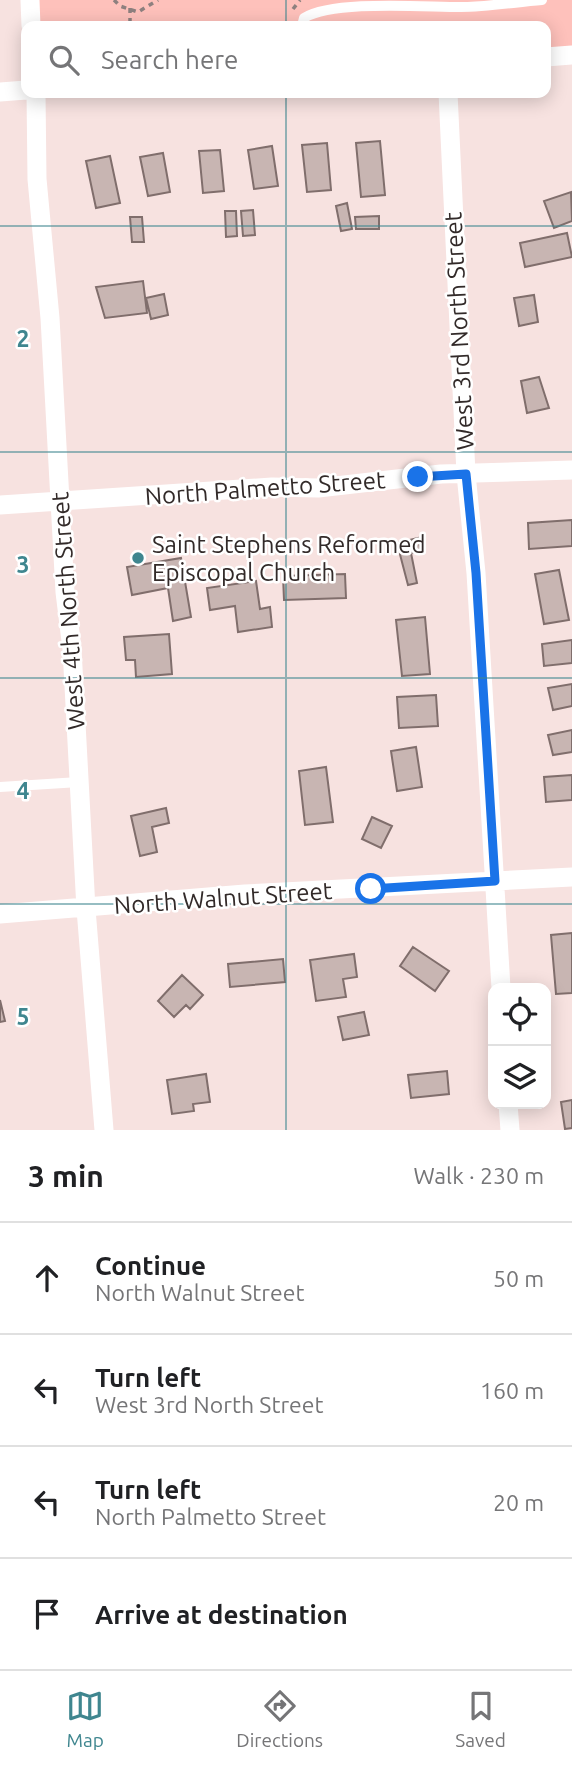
<!DOCTYPE html>
<html lang="en">
<head>
<meta charset="utf-8">
<style>
	body { margin:0; font-family:Ubuntu,sans-serif; background:#f2f2f2; color:#202124 }
	.controls { position:absolute; right:21px; bottom:21px; display:grid; overflow:hidden; border-radius:14px; box-shadow:0 4px 18px #0003 }
	.controls button { width:63px; height:63px; display:grid; place-items:center; padding:0; border:0; border-bottom:2px solid #e0e0e0; background:#fff; color:#202124; font:35px sans-serif }
	.stop { position:absolute; width:21px; height:21px; margin:-16px; border:5px solid #1a73e8; border-radius:50%; background:#fff }
	.stop.end { background:#1a73e8; border-color:#fff; box-shadow:0 2px 7px #0008 }
	.list { margin:0; padding:0; list-style:none }
	h2 { display:flex; justify-content:space-between; align-items:center; height:91px; margin:0; padding:0 28px; font-size:30px }
	h2 small { font-size:23px; font-weight:400; color:#757577 }
	.list li { display:grid; grid-template-columns:46px 1fr auto; gap:21px; align-items:center; box-sizing:border-box; height:112px; padding:0 28px; border-top:2px solid #e0e0e0 }
	.list b { display:block; font-size:26px; white-space:nowrap }
	.list p { margin:0; font-size:23px; white-space:nowrap; color:#757577 }
	.list em { font-size:23px; font-style:normal; color:#757577 }
	.icon { flex:none; width:38px; height:38px; fill:none; stroke:currentColor; stroke-width:2; stroke-linecap:round; stroke-linejoin:round }
	.map { position:relative; flex:none; width:572px; height:1130px; overflow:hidden }
	.search { position:absolute; background:#fff; box-shadow:0 4px 18px #0003; left:21px; right:21px; top:21px; height:77px; display:flex; align-items:center; gap:18px; box-sizing:border-box; padding:0 24px; border-radius:14px; color:#757577; font-size:26px }
	.sheet { height:539px; background:#fff }
	nav { display:flex; justify-content:space-around; align-items:center; box-sizing:border-box; height:98px; border-top:2px solid #e0e0e0; background:#fff; font-size:19px; color:#757577 }
	nav a { display:grid; justify-items:center; gap:4px }
	nav .on { color:#3f868f }
	.map>svg:first-child { display:block }
	.green { fill:#fec1bb }
	.building { fill:#c8b5b2; stroke:#806e6c; stroke-width:2 }
	.lines { fill:none; stroke-linecap:round; stroke-linejoin:round }
	.path { stroke:#8e807f; stroke-width:3.5; stroke-dasharray:5 5; stroke-linecap:butt }
	.lane { stroke:#fff; stroke-width:10 }
	.street { stroke:#fff; stroke-width:19 }
	.route { stroke:#1a73e8; stroke-width:9 }
	.grid { fill:none; stroke:#3f868f; stroke-width:2; stroke-opacity:0.55 }
	.poi-dot { fill:#3f868f; stroke:#fff; stroke-width:2.5 }
	.labels { text-anchor:middle; dominant-baseline:central; stroke-width:5; stroke-linejoin:round; paint-order:stroke }
	.street-label { font-size:24px; fill:#322a29; stroke:#fff }
	.poi-label { font-size:24px; fill:#322a29; stroke:#fff; text-anchor:start }
	.grid-label { font-size:23px; text-anchor:middle; font-weight:bold; fill:#3f868f; stroke:#fff; stroke-width:5; stroke-linejoin:round; paint-order:stroke }
</style>
</head>
<body>
<div class="map">
<svg width="572" height="1130" viewBox="0 0 572 1130">
	<rect width="100%" height="100%" fill="#f7e2e0"/>
	<path class="green" d="M31 0H572V55L546 57V26H32Z"/>
	<path class="building" d="M380 141 385 195 361 197 356 143Z
		M327 143 331 190 307 192 302 145Z
		M272 146 278 186 254 189 248 150Z
		M220 150 224 191 203 193 199 151Z
		M163 153 170 192 148 196 140 157Z
		M110 156 120 203 96 208 86 161Z
		M571 192 572 221 554 228 544 201Z
		M347 203 352 229 341 231 336 206Z
		M253 210 255 235 243 236 241 211Z
		M225 211H236L237 236 226 237Z
		M379 216V229H356L355 217Z
		M130 217H142L144 242H132Z
		M567 233 572 257 525 267 520 243Z
		M143 281 147 313 105 318 96 287Z
		M164 294 168 315 151 319 146 298Z
		M534 295 538 322 519 326 514 298Z
		M539 377 549 408 527 413 521 381Z
		M572 520V546L529 549 528 523Z
		M418 538 421 551 411 553 417 583 408 585 397 543Z
		M181 558 191 617 173 621 168 588 132 595 127 567Z
		M559 570 569 620 544 624 535 574Z
		M345 574 346 598 284 600 283 576Z
		M256 581 260 609 270 607 272 627 238 632 235 606 210 610 207 588Z
		M425 617 430 674 402 676 396 620Z
		M169 634 172 674 136 677 135 660H126L124 637Z
		M572 640V663L544 666 542 644Z
		M572 684V706L553 710 548 688Z
		M436 695 438 726 399 728 397 697Z
		M572 730V752L553 755 548 735Z
		M416 747 422 787 397 791 391 751Z
		M326 767 333 822 305 825 299 771Z
		M572 775V800L546 802 544 777Z
		M166 808 169 823 152 827 157 852 140 856 131 816Z
		M372 817 392 826 381 848 362 839Z
		M572 933V993L556 994 551 935Z
		M413 947 449 971 435 991 400 966Z
		M354 954 357 977 343 979 346 997 316 1001 310 960Z
		M283 959 285 982 230 987 228 964Z
		M182 975 203 995 190 1009 186 1005 174 1017 158 1001Z
		M0 1000 5 1021 0 1022Z
		M364 1012 369 1035 343 1040 338 1017Z
		M447 1071 449 1094 411 1098 408 1075Z
		M206 1074 210 1102 193 1104 194 1111 172 1114 167 1080Z
		M572 1100V1128L565 1129 561 1102Z"/>
	<g class="lines">
		<path class="path" d="M114 0 120 6 138 12 158 0
			M130 8V26
			M293 9 300 0
			M251 26 287 23 288 20"/>
		<path class="lane" d="M302 26 304 18C334 0 421 7 461 7 488 7 516 2 542 0
			M0 787 79 782"/>
		<path class="street" d="M30 0 31 26
			M546 57 572 55
			M0 92 26 90
			M36 93 37 179 50 318 65 592 72 649 86 909 104 1130
			M448 93 466 474 476 573 501 988
			M0 505 272 487 318 488 441 474 572 470
			M0 914 245 894 572 877
			M508 1104 510 1130"/>
	</g>
	<g class="lines">
		<path class="route" d="M371 889 495 881 476 573 466 474 418 477"/>
	</g>
	<path class="grid" d="M286 0V26M286 93V1130M0 226H572M0 452H572M0 678H572M0 904H572"/>
	<circle class="poi-dot" cx="138" cy="558" r="7"/>
	<g class="labels">
		<g class="street-label">
			<text transform="translate(459 331) rotate(-93)">West 3rd North Street</text>
			<text transform="translate(265 488) rotate(-4)">North Palmetto Street</text>
			<text transform="translate(68 611) rotate(-94)">West 4th North Street</text>
			<text transform="translate(223 898) rotate(-4)">North Walnut Street</text>
		</g>
		<g class="poi-label">
			<text x="152" y="544">Saint Stephens Reformed<tspan x="152" dy="28">Episcopal Church</tspan></text>
		</g>
	</g>
	<g class="grid-label">
		<text x="23" y="347">2</text>
		<text x="23" y="573">3</text>
		<text x="23" y="799">4</text>
		<text x="23" y="1025">5</text>
	</g>
</svg>
<div class="controls">
<button><svg class="icon" aria-label="locate" viewBox="0 0 24 24"><circle cx="12" cy="12" r="6"/><path d="M12 2v4M12 18v4M2 12h4M18 12h4"/></svg></button>
<button><svg class="icon" aria-label="layers" viewBox="0 0 24 24"><path d="M12 4l9 5-9 5-9-5zM3 14l9 5 9-5"/></svg></button>
</div>
<div class="stop" style="left:371px;top:889px"></div>
<div class="stop end" style="left:418px;top:477px"></div>
<div class="search"><svg class="icon" aria-label="search" viewBox="0 0 24 24"><circle cx="10" cy="10" r="6"/><path d="M15 15l6 6"/></svg>Search here</div>
</div>
<section class="sheet">
<h2>3 min<small>Walk · 230 m</small></h2>
<ul class="list">
<li><svg class="icon" aria-label="ahead" viewBox="0 0 24 24"><path d="M12 20V5M6 11l6-6 6 6"/></svg><div><b>Continue</b><p>North Walnut Street</p></div><em>50 m</em></li>
<li><svg class="icon" aria-label="left" viewBox="0 0 24 24"><path d="M17 20v-9H6M10 6l-5 5 5 5"/></svg><div><b>Turn left</b><p>West 3rd North Street</p></div><em>160 m</em></li>
<li><svg class="icon" aria-label="left" viewBox="0 0 24 24"><path d="M17 20v-9H6M10 6l-5 5 5 5"/></svg><div><b>Turn left</b><p>North Palmetto Street</p></div><em>20 m</em></li>
<li><svg class="icon" aria-label="arrive" viewBox="0 0 24 24"><path d="M6 21V4h12l-3 4 3 4H6"/></svg><div><b>Arrive at destination</b></div></li>
</ul>
</section>
<nav>
<a class="on"><svg class="icon" aria-label="map" viewBox="0 0 24 24"><path d="M3 6l6-2 6 2 6-2v14l-6 2-6-2-6 2zM9 4v14M15 6v14"/></svg>Map</a>
<a><svg class="icon" aria-label="directions" viewBox="0 0 24 24"><path d="M12 3l9 9-9 9-9-9zM9 14v-3h6M13 9l2 2-2 2"/></svg>Directions</a>
<a><svg class="icon" aria-label="saved" viewBox="0 0 24 24"><path d="M7 4h10v16l-5-4-5 4z"/></svg>Saved</a>
</nav>
</body>
</html>
